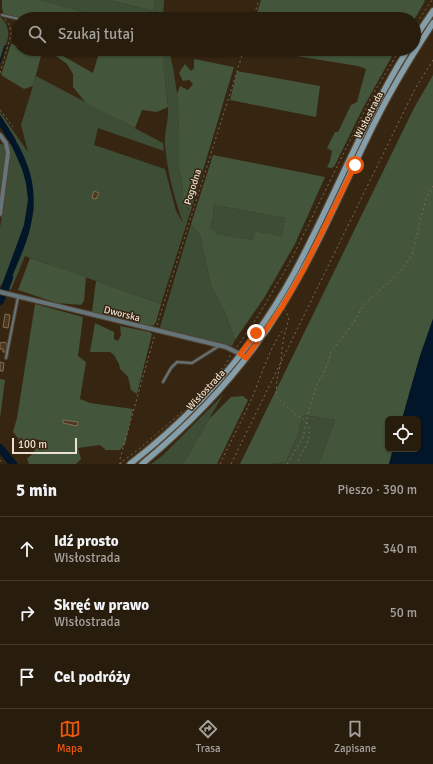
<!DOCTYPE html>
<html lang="pl">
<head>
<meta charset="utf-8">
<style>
	body { margin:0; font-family:Signika,sans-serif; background:#302516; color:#f1f3f6 }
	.controls { position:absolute; right:12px; bottom:12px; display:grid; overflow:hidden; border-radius:6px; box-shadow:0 1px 3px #0004 }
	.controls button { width:36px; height:36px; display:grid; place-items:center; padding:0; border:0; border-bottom:1px solid #443a2e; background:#281c0d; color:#f1f3f6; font:20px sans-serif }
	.scale { position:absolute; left:12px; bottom:10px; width:65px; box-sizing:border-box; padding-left:4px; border:2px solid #ebe0d3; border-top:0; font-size:11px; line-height:14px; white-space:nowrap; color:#ebe0d3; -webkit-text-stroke:3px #362511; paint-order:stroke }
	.stop { position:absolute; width:12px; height:12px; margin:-9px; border:3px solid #ea580c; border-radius:50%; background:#fff }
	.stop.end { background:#ea580c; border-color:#fff; box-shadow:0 1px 4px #0008 }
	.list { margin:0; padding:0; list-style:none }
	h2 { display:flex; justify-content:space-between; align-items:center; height:52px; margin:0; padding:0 16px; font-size:17px }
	h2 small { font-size:13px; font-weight:400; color:#a5a19d }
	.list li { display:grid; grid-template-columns:26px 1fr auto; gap:12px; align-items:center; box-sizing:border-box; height:64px; padding:0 16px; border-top:1px solid #443a2e }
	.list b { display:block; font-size:15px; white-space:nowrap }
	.list p { margin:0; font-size:13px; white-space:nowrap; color:#a5a19d }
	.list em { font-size:13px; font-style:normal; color:#a5a19d }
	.icon { flex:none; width:22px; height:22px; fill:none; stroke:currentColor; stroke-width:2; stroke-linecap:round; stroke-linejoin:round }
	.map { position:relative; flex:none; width:433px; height:464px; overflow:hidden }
	.search { position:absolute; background:#281c0d; box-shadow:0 1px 3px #0004; left:12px; right:12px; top:12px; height:44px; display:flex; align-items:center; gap:10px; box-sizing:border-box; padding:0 14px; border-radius:22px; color:#a5a19d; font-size:15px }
	.sheet { height:244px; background:#281c0d }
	nav { display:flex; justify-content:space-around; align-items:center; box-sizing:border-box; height:56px; border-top:1px solid #443a2e; background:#281c0d; font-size:11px; color:#a5a19d }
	nav a { display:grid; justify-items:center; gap:2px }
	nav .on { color:#ea580c }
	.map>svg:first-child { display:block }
	.green { fill:#3e4d36 }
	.forest { fill:#43553a; fill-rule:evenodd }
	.water { fill:#02162a }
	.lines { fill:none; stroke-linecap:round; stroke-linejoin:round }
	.stream { stroke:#02162a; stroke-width:1.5 }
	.river { stroke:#02162a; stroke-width:8 }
	.building { fill:#4c371d; stroke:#816e57 }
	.lane-casing { stroke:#534330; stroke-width:4 }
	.street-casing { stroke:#534330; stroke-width:6 }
	.secondary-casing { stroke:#534330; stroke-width:8 }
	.path { stroke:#796b59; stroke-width:1; stroke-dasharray:2 3; stroke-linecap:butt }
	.lane { stroke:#64757b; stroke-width:2 }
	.street { stroke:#64757b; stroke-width:4 }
	.secondary { stroke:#859faa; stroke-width:5.5 }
	.route { stroke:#ea580c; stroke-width:5 }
	.labels { text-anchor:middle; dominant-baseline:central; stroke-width:3; stroke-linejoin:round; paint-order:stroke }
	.street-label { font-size:10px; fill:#ebe0d3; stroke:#362511 }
</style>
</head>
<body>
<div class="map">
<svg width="433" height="464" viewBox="0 0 433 464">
	<rect width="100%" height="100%" fill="#362511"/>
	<path class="green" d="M40 0H109L154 11 155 0H164L163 19H111Z
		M0 16C15 32 6 42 0 60Z
		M160 49H169L174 73 177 94 179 131V168L183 187V199L187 208 191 210 161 304 25 256 11 290 8 287 28 236 34 208 15 138 0 115V112L28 152 21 125 36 76 163 143 164 151 98 128 94 145 165 169 176 211 183 223C174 197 167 171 165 144 164 132 169 120 168 107 167 88 162 68 160 49Z
		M10 143C19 159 26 175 28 193 30 222 12 258 2 285H0V228L10 159 9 145Z
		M0 144 5 145 6 151 0 200Z
		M213 205 285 218 282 236 255 231 252 240 216 234 210 228 214 214Z
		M191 224 200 236 211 286 224 310 235 340 232 346 161 329 160 327Z
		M223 395 183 464H151L163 455Z
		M303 415 335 420 319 464H271L286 462 298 434Z"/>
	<path class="forest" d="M2 0H40L111 19H24L4 14 2 9Z
		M109 0H155L154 11Z
		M261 0H424L425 1 414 20 255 19Z
		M11 44 19 46V49C25 49 35 53 41 56L33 86 24 89 1 75Z
		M46 49H64L63 56 93 73 100 49H160L162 54 168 107 157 112 142 110 135 128 86 103 73 87V74L67 64Z
		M252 49H396L363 108 334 167 330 168 327 167 330 161 332 151 327 148 335 132H338L351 105 357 102 366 69 358 66Z
		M194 59 234 67 191 210 184 205 183 199V187L179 168V131L177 94 180 86 188 90 193 84 189 80 183 81 179 73 185 64 191 71 194 68Z
		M237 71 320 86 316 117 230 100Z
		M433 75V319L420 356 402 419H388V449H393L389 464H319L335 420 303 415 298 434 286 462 271 464H240L414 108Z
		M213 155 325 177 295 244 264 298 235 340 224 310 211 286 200 236 191 224ZM213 205 285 218 282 236 255 231 252 240 217 234 210 228 214 214Z
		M30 258 86 277 84 301 81 305 57 303 18 290Z
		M96 281 161 304 156 322 152 327 92 312Z
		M35 304 83 317 78 356 86 362 80 399 90 403 133 409 125 444 120 450H106L100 445 78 448 81 459 76 464H29L27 459 33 453 41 441 36 439 27 444 22 443 13 432 17 418Z
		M95 323 114 332V339L118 341 121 335 120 326 150 332 152 334 137 394 131 390 128 377 120 369 119 364 114 355 110 352H90Z
		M0 379 5 380 0 418Z
		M243 396 248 400 217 464H183L209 419 231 397Z"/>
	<path class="water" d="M0 115C27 156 43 186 28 236 23 253 14 270 8 287L5 289 2 285 24 225 28 200 26 183 22 169 12 146 0 127Z
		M433 319V464H389L393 449H418V419H402L420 356Z"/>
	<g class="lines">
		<path class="stream" d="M0 62 5 46"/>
		<path class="river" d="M0 301 9 278
			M0 448 13 464"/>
	</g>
	<path class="building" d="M94 191 99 193 96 199 92 198Z
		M5 314 10 315 8 328 3 327Z
		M5 342 7 344 6 352H3V349H0V343Z
		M0 362 4 363 3 371H0Z
		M63 420 78 422 77 426 63 423Z"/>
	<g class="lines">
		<defs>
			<path id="lane" d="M2 15 19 19
				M6 358 18 297
				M163 382 171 368 177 362 192 363 219 346"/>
			<path id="street" d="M0 135 6 143 8 153 0 214
				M0 292 226 347 240 354"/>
			<path id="secondary" d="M414 39 433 11
				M130 464C196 413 253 348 293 275 333 201 363 121 408 49
				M142 464C196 419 245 367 282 306 318 248 344 184 375 122 392 88 412 55 433 23"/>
		</defs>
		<use href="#lane" class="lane-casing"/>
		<use href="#street" class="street-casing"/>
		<use href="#secondary" class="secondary-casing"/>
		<path class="path" d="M253 19 259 0
			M414 27 432 0
			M0 73 11 35 10 26 5 19
			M0 110 13 127
			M157 325 244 49
			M237 347 258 316 289 264 372 96 400 49
			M281 359 283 341 289 318 285 310
			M281 362 277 379 276 396 296 415 306 421 309 427V438L306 446 301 454 297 464
			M191 403 226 364 231 354
			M0 460 3 464
			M119 464 139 449 183 411
			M121 464 120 459 155 334
			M220 464C230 443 241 422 251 400 258 385 273 337 285 329
			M231 464 415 89 433 60
			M287 464 303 438 308 413 317 384 322 377 329 360 330 353C339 342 348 330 356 319 359 314 360 309 364 305 380 288 401 276 412 254L426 199 433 186"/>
		<use href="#lane" class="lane"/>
		<use href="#street" class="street"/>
		<use href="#secondary" class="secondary"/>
	</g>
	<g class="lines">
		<path class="route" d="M256 333 240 354 246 358 282 307 304 269 355 165"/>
	</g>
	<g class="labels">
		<g class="street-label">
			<text transform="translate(369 115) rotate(-63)">Wisłostrada</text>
			<text transform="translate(193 187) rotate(-73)">Pogodna</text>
			<text transform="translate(122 314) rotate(14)">Dworska</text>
			<text transform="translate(206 390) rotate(-47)">Wisłostrada</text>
		</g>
	</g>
</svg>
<div class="controls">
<button><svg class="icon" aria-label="locate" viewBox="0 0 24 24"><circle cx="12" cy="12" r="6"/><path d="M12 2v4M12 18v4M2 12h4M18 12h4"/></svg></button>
</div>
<div class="scale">100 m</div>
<div class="stop" style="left:355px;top:165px"></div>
<div class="stop end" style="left:256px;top:333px"></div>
<div class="search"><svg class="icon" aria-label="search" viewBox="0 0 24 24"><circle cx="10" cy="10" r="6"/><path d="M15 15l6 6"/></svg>Szukaj tutaj</div>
</div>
<section class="sheet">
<h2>5 min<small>Pieszo · 390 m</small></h2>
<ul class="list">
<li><svg class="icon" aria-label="ahead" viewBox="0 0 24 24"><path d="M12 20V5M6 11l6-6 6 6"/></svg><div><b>Idź prosto</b><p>Wisłostrada</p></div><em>340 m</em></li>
<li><svg class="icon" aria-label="right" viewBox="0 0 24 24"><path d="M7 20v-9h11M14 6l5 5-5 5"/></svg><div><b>Skręć w prawo</b><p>Wisłostrada</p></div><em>50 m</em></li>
<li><svg class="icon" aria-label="arrive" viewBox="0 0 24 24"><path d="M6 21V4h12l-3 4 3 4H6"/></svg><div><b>Cel podróży</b></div></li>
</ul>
</section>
<nav>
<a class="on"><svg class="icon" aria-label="map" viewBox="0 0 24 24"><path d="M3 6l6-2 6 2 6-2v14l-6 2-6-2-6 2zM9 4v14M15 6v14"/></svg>Mapa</a>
<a><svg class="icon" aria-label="directions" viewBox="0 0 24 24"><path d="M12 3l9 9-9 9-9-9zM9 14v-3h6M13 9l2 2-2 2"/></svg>Trasa</a>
<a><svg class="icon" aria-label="saved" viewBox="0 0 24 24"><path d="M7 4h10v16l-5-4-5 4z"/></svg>Zapisane</a>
</nav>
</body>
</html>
